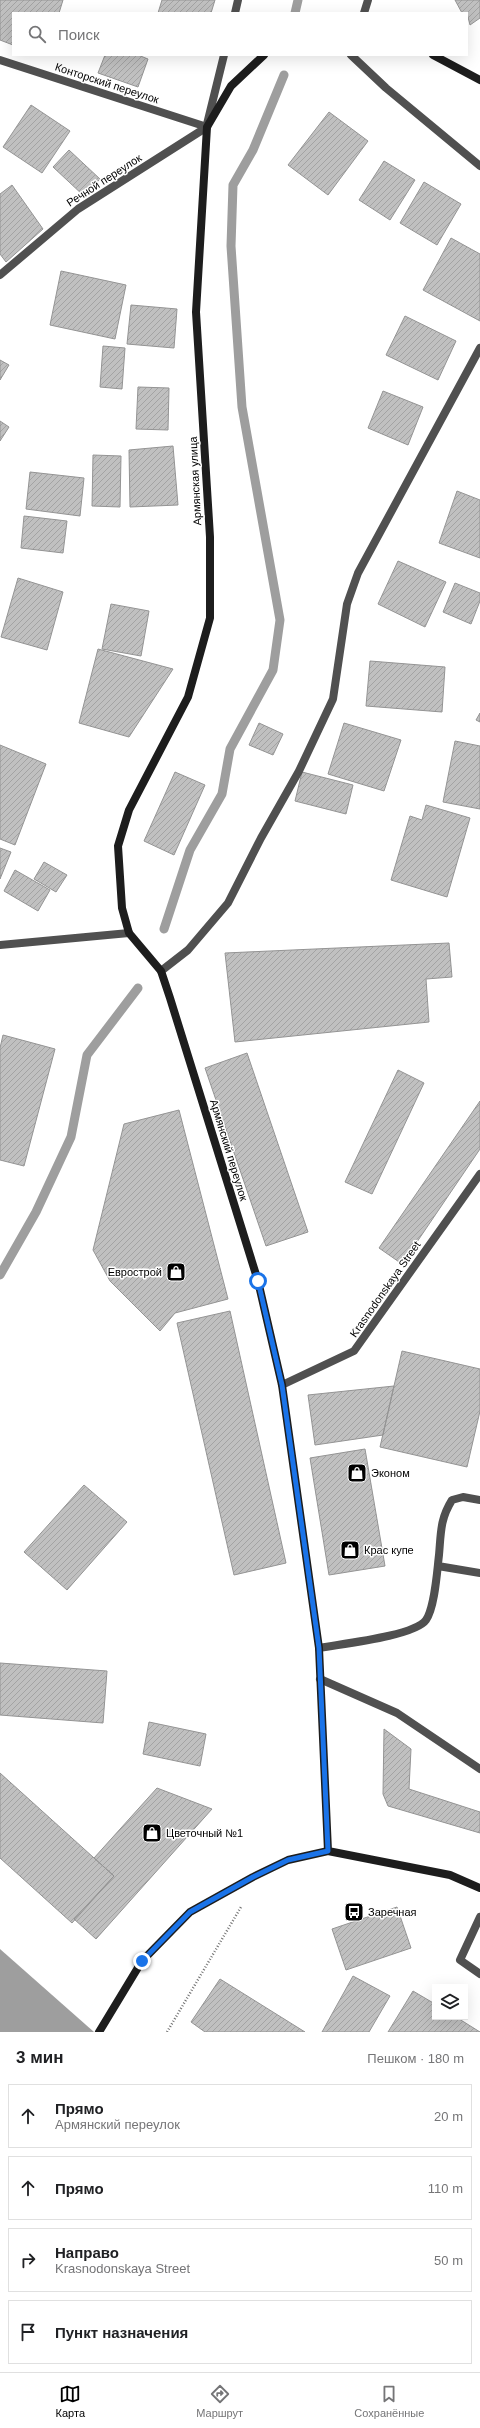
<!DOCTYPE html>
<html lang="ru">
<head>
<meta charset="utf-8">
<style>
	body { margin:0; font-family:Arial,sans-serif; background:#f2f2f2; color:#202124 }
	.controls { position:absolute; right:12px; bottom:12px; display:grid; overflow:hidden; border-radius:0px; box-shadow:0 4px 16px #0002 }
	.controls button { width:36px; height:36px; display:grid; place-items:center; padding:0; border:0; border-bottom:1px solid #e0e0e0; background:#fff; color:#202124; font:20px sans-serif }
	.stop { position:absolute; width:12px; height:12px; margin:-9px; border:3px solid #1a73e8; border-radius:50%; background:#fff }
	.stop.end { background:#1a73e8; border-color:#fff; box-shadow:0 1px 4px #0008 }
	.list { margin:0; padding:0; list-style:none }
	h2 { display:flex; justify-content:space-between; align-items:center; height:52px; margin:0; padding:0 16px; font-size:17px }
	h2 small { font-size:13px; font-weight:400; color:#757577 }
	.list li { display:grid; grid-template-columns:26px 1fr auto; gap:12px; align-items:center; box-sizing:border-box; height:64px; margin:0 8px 8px; padding:0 8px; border:1px solid #e0e0e0; border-radius:0px }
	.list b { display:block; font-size:15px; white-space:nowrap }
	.list p { margin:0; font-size:13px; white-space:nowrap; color:#757577 }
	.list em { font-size:13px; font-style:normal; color:#757577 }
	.icon { flex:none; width:22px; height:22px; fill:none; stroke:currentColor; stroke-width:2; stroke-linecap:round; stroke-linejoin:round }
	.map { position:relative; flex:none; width:480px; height:2032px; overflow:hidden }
	.search { position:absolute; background:#fff; box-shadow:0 4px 16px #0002; left:12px; right:12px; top:12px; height:44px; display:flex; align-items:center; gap:10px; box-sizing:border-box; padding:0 14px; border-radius:0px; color:#757577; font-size:15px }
	.sheet { height:340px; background:#fff }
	nav { display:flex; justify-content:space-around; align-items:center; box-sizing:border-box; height:56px; border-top:1px solid #e0e0e0; background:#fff; font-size:11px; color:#757577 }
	nav a { display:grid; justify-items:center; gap:2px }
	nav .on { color:#000 }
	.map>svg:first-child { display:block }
	.water { fill:#9e9e9e }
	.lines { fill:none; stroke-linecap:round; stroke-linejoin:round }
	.stream { stroke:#9e9e9e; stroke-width:9 }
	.building { fill:url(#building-hatch); stroke:#949494 }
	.path { stroke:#727272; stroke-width:2.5; stroke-dasharray:1 2; stroke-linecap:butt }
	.lane { stroke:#505050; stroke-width:8 }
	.street { stroke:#505050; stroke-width:8 }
	.secondary { stroke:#1d1d1d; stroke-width:8 }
	.route { stroke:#1a73e8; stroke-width:5 }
	.labels { text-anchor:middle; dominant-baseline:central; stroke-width:3; stroke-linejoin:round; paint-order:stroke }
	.street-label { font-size:11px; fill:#000; stroke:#fff }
	.poi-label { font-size:11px; fill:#000; stroke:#fff; text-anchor:start }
</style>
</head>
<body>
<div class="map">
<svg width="480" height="2032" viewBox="0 0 480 2032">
	<defs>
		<pattern id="building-hatch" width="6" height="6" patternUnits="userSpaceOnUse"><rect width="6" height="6" fill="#c0c0c0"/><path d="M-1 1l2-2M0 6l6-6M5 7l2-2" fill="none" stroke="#a3a3a3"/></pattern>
	</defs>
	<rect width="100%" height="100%" fill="#fff"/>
	<path class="water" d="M0 1949 94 2032H0Z"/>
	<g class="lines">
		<path class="stream" d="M295 13 298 0
			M164 929 190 850 222 794 230 749 273 670 280 620 242 407 231 246 233 185 253 150 284 75
			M0 1275 36 1212 71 1137 87 1055 138 988"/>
	</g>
	<path class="building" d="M0 0H63L59 13H13V45L0 40Z
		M162 0H215L211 13H158Z
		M455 0H480V18L470 25 467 13H462Z
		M105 55H138L148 59 138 87 98 73Z
		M31 105 70 131 42 173 3 147Z
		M329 112 368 141 328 195 288 165Z
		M69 150 100 179 84 196 53 167Z
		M384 161 415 180 390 220 359 200Z
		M424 182 461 204 437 245 400 223Z
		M12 185 43 229 6 262 0 254V194Z
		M451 238 480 254V321L423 290Z
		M61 271 126 285 115 339 50 325Z
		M131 305 177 309 174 348 127 344Z
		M405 316 456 341 438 380 386 355Z
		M103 346 125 348 122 389 100 387Z
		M0 360 9 365 0 380Z
		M138 387 169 388 168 430 136 429Z
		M383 391 423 407 408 445 368 428Z
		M0 421 9 427 0 441Z
		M173 446 178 505 130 507 129 450Z
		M93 455 121 456 120 507 92 506Z
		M30 472 84 478 80 516 26 509Z
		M457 491 480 500V558L439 543Z
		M24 516 67 521 63 553 21 548Z
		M398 561 446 582 425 627 378 604Z
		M18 578 63 592 47 650 1 637Z
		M455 583 480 593V601L471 624 443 612Z
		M111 604 149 611 141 656 102 649Z
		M98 649 173 669 129 737 79 723Z
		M370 661 445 667 442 712 366 706Z
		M480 713V722L476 720Z
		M259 723 283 734 273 755 249 745Z
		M344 723 401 740 384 791 328 774Z
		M455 741 480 746V809L443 802Z
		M0 745 46 764 15 845 0 839Z
		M175 772 205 785 174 855 144 841Z
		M302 772 353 785 346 814 295 801Z
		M426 805 470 818 447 897 391 880 410 816 422 820Z
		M0 848 11 852 0 879Z
		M44 862 67 875 56 892 34 879Z
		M15 870 50 890 38 911 4 891Z
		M449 943 452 977 426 979 429 1022 235 1042 225 953Z
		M3 1035 55 1049 24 1166 0 1160V1048Z
		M247 1053 308 1232 266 1246 205 1068Z
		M398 1070 424 1083 372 1194 345 1182Z
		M480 1101V1149L402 1264 379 1248Z
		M179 1110 228 1299 175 1313 160 1331 110 1281 93 1250 124 1124Z
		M230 1311 286 1563 234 1575 177 1323Z
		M402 1351 480 1369V1411L467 1467 380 1447Z
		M394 1386 383 1435 315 1445 308 1395Z
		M365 1449 385 1566 329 1575 310 1458Z
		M84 1485 127 1522 67 1590 24 1552Z
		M0 1663 107 1671 103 1723 0 1715Z
		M149 1722 206 1734 200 1766 143 1754Z
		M384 1729 411 1749 409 1789 480 1812V1833L388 1806 383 1794Z
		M0 1773 114 1876 72 1923 0 1858Z
		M157 1788 212 1809 96 1939 74 1919 114 1876 94 1858Z
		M397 1907 411 1948 346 1970 332 1929Z
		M353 1976 390 1996 369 2032H322Z
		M220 1979 305 2032H205L191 2022Z
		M413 1991 435 2004V2017H456L480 2032H388Z"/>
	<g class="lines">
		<path class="path" d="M167 2032 241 1907"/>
		<path class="lane" d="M351 55 386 88 480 166
			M438 1566 480 1573
			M319 1648C340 1644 415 1636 426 1620 435 1607 437 1571 439 1555 441 1533 440 1519 452 1500L463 1497 480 1500
			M320 1679 397 1713 480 1769
			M480 1917 460 1960 480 1974"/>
		<path class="street" d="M235 13 238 0
			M364 13 368 0
			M0 60 207 127
			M207 124 224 55
			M0 275 78 209 207 127
			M0 945 129 933
			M161 971 188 950 228 903 261 838 299 771 333 699 347 604 358 573 480 348
			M282 1385 354 1351 480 1174"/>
		<path class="secondary" d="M264 55 231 86 207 127 196 312 210 537V618L188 697 129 810 118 846 122 908 129 933 161 971 170 998 258 1281 282 1385 319 1648 328 1851
			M433 55 480 80
			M99 2032 142 1961 190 1912 253 1877 288 1860 328 1851 450 1875 480 1888"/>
	</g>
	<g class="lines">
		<path class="route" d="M142 1961 190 1912 253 1877 288 1860 328 1851 319 1648 282 1385 258 1281"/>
	</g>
	<defs>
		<symbol id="shop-square" viewBox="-11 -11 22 22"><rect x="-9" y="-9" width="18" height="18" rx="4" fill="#000" stroke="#fff"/><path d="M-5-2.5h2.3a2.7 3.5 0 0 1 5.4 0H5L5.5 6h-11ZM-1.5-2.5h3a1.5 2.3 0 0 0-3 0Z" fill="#fff"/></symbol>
		<symbol id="bus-square" viewBox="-11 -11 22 22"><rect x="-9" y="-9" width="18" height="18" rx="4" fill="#000" stroke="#fff"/><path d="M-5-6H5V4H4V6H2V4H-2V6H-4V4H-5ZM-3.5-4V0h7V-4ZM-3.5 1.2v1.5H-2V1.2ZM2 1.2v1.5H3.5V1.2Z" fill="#fff"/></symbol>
	</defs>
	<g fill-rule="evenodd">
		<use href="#shop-square" x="165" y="1261" width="22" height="22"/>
		<use href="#shop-square" x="346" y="1462" width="22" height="22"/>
		<use href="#shop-square" x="339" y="1539" width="22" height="22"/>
		<use href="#shop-square" x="141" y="1822" width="22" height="22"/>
		<use href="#bus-square" x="343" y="1901" width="22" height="22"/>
	</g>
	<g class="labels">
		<g class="street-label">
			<text transform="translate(107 83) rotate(18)">Конторский переулок</text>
			<text transform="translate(104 180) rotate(-33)">Речной переулок</text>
			<text transform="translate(195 481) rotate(-93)">Армянская улица</text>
			<text transform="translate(229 1150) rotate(73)">Армянский переулок</text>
			<text transform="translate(385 1289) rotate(-55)">Krasnodonskaya Street</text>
		</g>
		<g class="poi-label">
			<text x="162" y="1272" text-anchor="end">Еврострой</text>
			<text x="371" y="1473">Эконом</text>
			<text x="364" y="1550">Крас купе</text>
			<text x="166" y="1833">Цветочный №1</text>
			<text x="368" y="1912">Заречная</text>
		</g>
	</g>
</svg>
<div class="controls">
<button><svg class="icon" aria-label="layers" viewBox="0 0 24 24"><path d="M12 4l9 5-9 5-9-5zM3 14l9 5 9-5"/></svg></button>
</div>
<div class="stop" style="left:258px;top:1281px"></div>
<div class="stop end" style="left:142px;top:1961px"></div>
<div class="search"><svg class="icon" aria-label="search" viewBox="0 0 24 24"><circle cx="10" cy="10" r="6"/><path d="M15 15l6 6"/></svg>Поиск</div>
</div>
<section class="sheet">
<h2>3 мин<small>Пешком · 180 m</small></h2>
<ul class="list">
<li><svg class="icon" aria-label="ahead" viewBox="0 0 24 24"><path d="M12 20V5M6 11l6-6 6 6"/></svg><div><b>Прямо</b><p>Армянский переулок</p></div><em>20 m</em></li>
<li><svg class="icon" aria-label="ahead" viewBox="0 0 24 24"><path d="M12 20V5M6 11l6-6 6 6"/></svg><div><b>Прямо</b></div><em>110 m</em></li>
<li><svg class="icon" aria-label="right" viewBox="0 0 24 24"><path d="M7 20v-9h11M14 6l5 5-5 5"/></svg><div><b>Направо</b><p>Krasnodonskaya Street</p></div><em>50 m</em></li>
<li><svg class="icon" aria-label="arrive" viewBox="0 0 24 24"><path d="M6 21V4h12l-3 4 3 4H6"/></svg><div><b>Пункт назначения</b></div></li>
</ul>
</section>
<nav>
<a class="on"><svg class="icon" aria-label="map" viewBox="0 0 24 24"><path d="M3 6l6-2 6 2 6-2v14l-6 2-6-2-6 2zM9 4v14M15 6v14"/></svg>Карта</a>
<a><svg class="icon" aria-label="directions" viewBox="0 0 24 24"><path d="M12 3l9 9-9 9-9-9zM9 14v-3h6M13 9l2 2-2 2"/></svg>Маршрут</a>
<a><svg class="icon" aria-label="saved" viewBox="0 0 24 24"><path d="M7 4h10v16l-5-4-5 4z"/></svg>Сохранённые</a>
</nav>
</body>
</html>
